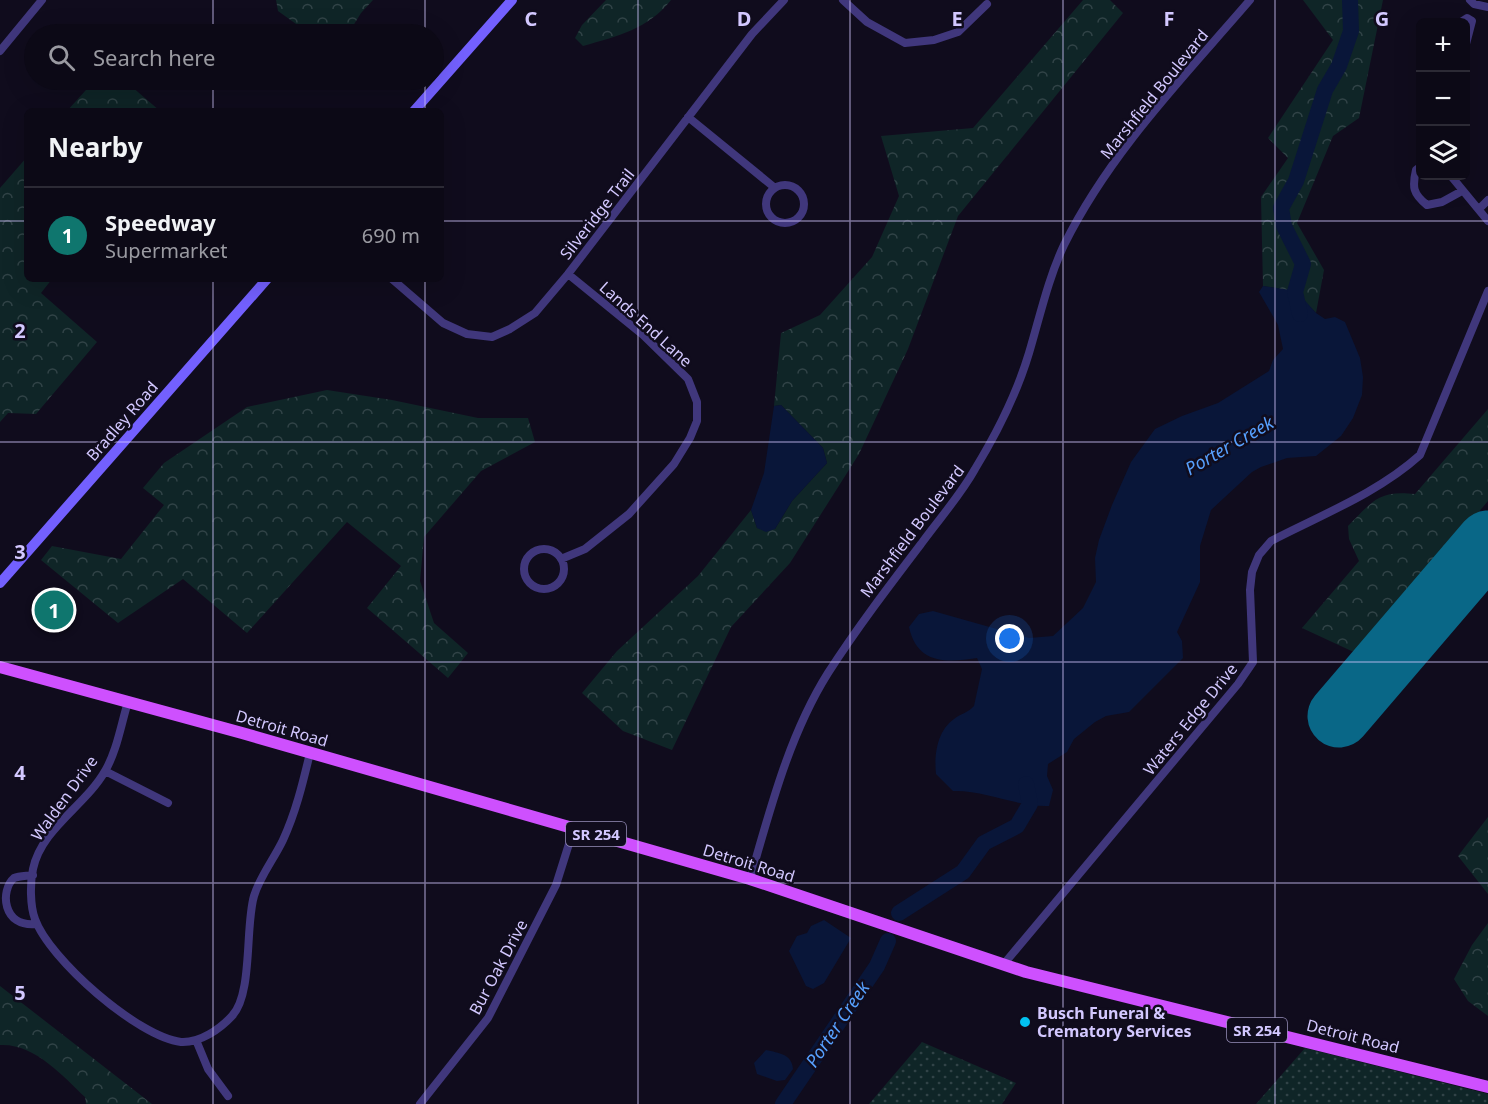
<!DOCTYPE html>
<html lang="en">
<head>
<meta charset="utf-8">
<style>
	body { margin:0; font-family:"Noto Sans",sans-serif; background:#15121f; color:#f1f3f6 }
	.controls { position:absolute; right:18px; top:18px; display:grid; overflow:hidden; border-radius:9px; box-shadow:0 6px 24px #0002 }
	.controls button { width:54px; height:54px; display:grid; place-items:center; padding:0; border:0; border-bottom:2px solid #2c2a35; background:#0c0916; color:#f1f3f6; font:30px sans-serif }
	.you { position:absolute; left:1010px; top:639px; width:21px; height:21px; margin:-15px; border:4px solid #fff; border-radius:50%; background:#1a73e8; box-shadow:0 0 0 9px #1a73e833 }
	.badge { display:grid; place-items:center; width:39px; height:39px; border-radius:50%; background:#0f766e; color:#fff; font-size:20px; font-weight:700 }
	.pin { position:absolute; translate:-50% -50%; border:3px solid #fff; box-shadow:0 2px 6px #0006 }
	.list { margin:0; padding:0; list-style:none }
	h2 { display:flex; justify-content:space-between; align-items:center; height:78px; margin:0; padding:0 24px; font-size:26px }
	h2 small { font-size:20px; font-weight:400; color:#9a9aa1 }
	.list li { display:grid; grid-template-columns:39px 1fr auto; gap:18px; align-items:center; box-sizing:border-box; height:96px; padding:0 24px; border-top:2px solid #2c2a35 }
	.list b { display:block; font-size:22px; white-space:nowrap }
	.list p { margin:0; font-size:20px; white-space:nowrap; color:#9a9aa1 }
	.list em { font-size:20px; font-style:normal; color:#9a9aa1 }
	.icon { flex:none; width:33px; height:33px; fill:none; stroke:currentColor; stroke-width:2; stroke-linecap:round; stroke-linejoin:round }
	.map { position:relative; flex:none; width:1488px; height:1104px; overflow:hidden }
	.search { position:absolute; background:#0c0916; box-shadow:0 6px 24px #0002; left:24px; top:24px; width:420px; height:66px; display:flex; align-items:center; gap:15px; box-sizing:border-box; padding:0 21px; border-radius:33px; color:#9a9aa1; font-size:22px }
	.panel { position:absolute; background:#0c0916; box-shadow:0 6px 24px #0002; left:24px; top:108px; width:420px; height:174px; border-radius:9px }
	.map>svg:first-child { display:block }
	.grass { fill:url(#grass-dots) }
	.forest { fill:url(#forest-crowns) }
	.water { fill:#091639 }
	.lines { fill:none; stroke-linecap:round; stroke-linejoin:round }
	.river { stroke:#091639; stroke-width:16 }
	.runway { stroke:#096787; stroke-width:63 }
	.street { stroke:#40377c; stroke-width:8 }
	.secondary { stroke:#7360fe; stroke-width:10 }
	.primary { stroke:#ce50fe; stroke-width:12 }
	.grid { fill:none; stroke:#d3c8ff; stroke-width:1.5; stroke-opacity:0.55 }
	.poi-dot { fill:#02c2f1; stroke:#100c1d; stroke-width:2 }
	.labels { text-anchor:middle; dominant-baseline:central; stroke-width:5; stroke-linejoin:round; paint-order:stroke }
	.shield { fill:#100c1d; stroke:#9890bb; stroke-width:1.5 }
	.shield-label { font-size:15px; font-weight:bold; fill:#d3c8ff }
	.street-label { font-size:16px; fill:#d3c8ff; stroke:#100c1d }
	.poi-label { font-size:16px; font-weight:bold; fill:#d3c8ff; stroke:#100c1d; text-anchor:start }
	.water-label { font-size:18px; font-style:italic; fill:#57a0fe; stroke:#100c1d }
	.grid-label { font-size:20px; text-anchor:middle; font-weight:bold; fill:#d3c8ff; stroke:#100c1d; stroke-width:5; stroke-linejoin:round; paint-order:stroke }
</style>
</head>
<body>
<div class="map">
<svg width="1488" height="1104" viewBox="0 0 1488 1104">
	<defs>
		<pattern id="grass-dots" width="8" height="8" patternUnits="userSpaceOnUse" patternTransform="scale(1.5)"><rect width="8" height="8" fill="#0f2527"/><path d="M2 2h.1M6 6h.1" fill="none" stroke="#314347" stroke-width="1.8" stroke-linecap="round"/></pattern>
		<pattern id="forest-crowns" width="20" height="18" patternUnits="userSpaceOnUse" patternTransform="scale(1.5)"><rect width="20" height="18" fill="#0f2527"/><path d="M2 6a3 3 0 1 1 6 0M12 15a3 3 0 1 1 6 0" fill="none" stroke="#314347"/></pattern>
	</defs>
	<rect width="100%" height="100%" fill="#100c1d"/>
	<path class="grass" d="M922 1042 1016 1083 1002 1104H869Z
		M1305 1048 1488 1094V1104H1256Z"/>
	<path class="forest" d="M276 0H373L361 13 348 34H310L278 11Z
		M606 0H671C648 29 618 36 583 46L575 38 582 25Z
		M1083 0H1110L1123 13 958 216 908 349 859 454 790 563 731 627 672 750 623 731 582 693 617 651 698 576 751 510 757 528 775 529 792 501 827 463 823 448 781 405 774 406 781 333 820 315 872 257 899 196 881 136 973 128Z
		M1303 0H1383L1359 118 1333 136 1297 223 1324 270 1316 313C1297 292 1291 290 1263 286L1261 197 1288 158 1268 138 1333 40Z
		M95 80H124L160 111H67Z
		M27 157V279H52L41 293 97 342 36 414 8 413 0 422V188Z
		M327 390 392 400 478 418H528L535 442 481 471 424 537 420 581 434 623 468 653 448 678 367 608 401 566 347 522 247 633 183 579 118 623 41 560 52 546 121 559 164 505 143 488 164 463 247 407Z
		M1488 409V501L1358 654 1302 628 1359 561 1349 539 1348 526C1373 501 1378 490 1415 494Z
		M1488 817V894L1458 856Z
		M1488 923V1016L1468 1001 1454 979 1472 945Z
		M0 986 152 1104H86L85 1097C63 1076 34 1043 0 1045Z"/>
	<path class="water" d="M1263 286 1290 290 1300 295 1316 313 1325 319 1335 317 1345 322 1360 358 1363 377 1362 395 1353 418 1341 436 1316 456 1287 458 1261 467 1252 472 1211 510 1200 546V582L1177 632 1182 641 1183 658 1129 712 1106 716 1095 722 1074 739 1067 752 1048 764 1047 776 1053 790 1049 806C1016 807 986 790 953 791L936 774C934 755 937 731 954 719 960 714 968 713 974 706L982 669 977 658C946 663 917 664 909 627L919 614 933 611 1029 638 1053 636 1083 608 1096 582 1095 558 1099 540 1112 505 1131 462 1155 429 1182 416 1218 403 1269 371 1273 360 1283 349 1278 325 1259 292Z
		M781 405 823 448 827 463 792 501 775 529 766 532 757 528 751 510 764 473 774 406Z
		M824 920 851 938 824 983 813 989 806 986 789 951 797 936 807 933 811 926Z
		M766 1050C779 1053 792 1054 793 1069L785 1080 777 1081 757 1074 754 1063Z"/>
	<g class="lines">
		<path class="river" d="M1300 314 1295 292 1303 264 1284 226 1281 208 1296 181 1325 90 1339 66 1351 31 1350 0
			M899 913 963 872 984 843 1017 826 1030 804 1026 784
			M783 1104 877 966 888 941"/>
		<path class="runway" d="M1339 716 1488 542"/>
		<path class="street" d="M843 0 867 22 905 43 934 40 958 32 987 4
			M1470 0 1474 4 1488 7
			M1461 22 1467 18 1472 21 1466 44
			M0 51 42 0
			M688 117 775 188
			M1420 167 1416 170C1412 187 1413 194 1427 205L1442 202 1462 191
			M1451 176 1488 221
			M766 204a19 19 0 1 1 38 0a19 19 0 1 1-38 0Z
			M1479 209 1488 200
			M392 279 443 323 467 334 492 337 510 329 535 313 568 274 752 34 784 0
			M524 569a20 20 0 1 1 40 0a20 20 0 1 1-40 0Z
			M561 559 585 549 629 514 674 464 690 438 697 421V402L688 379 643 335 568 274
			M128 702C121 724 117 751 105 771 86 805 41 829 33 869 30 883 30 906 35 919 49 959 138 1037 181 1042 200 1043 220 1029 232 1016 253 994 245 926 254 896 260 876 274 859 283 840 296 812 303 782 310 753
			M105 771 168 803
			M33 875C27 876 19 876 14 878 0 890 2 928 37 924
			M750 879C770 810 789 735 828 673 857 628 889 586 921 544 939 519 960 496 975 469 997 433 1017 393 1029 353 1040 316 1048 279 1064 245 1110 152 1183 78 1250 0
			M1003 965 1238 684 1253 662 1250 590 1252 572 1259 555 1271 541C1321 515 1378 493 1420 455L1488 291
			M196 1040 208 1069 228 1096
			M420 1104 488 1018 556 885 574 828"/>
		<path class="secondary" d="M414 111 512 0
			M0 583 267 279"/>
		<path class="primary" d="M0 667 242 733 750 879 1026 972 1488 1087"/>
	</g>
	<path class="grid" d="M213 0V34M425 0V34M638 0V1104M850 0V1104M1063 0V1104M1275 0V1104M213 80V111M425 80V111M0 221H27M441 221H1488M213 279V1104M425 279V1104M0 442H1488M0 662H1488M0 883H1488"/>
	<circle class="poi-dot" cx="1025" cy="1022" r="6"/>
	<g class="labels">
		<g class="shield">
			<rect x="566" y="822" width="60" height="24" rx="4.5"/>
			<rect x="1227" y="1018" width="60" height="24" rx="4.5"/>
		</g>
		<g class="shield-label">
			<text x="596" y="834">SR 254</text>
			<text x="1257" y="1030">SR 254</text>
		</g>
		<g class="street-label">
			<text transform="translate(1154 94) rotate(-51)">Marshfield Boulevard</text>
			<text transform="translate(597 214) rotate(-52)">Silveridge Trail</text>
			<text transform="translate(646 324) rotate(42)">Lands End Lane</text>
			<text transform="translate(122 421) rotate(-49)">Bradley Road</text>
			<text transform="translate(912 531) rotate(-53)">Marshfield Boulevard</text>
			<text transform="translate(1190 719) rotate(-51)">Waters Edge Drive</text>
			<text transform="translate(282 728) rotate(16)">Detroit Road</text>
			<text transform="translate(64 798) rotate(-54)">Walden Drive</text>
			<text transform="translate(749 863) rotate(17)">Detroit Road</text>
			<text transform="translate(498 967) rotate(-62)">Bur Oak Drive</text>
			<text transform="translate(1353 1036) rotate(14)">Detroit Road</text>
		</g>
		<g class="poi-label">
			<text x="1037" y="1013">Busch Funeral &amp;<tspan x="1037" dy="18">Crematory Services</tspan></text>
		</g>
		<g class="water-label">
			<text transform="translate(1229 445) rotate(-30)">Porter Creek</text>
			<text transform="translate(837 1024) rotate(-56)">Porter Creek</text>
		</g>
	</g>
	<g class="grid-label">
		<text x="531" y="26">C</text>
		<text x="744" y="26">D</text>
		<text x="957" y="26">E</text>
		<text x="1169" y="26">F</text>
		<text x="1382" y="26">G</text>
		<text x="20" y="338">2</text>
		<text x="20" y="559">3</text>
		<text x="20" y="780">4</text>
		<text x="20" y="1000">5</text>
	</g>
</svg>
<div class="controls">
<button>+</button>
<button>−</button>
<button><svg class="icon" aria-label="layers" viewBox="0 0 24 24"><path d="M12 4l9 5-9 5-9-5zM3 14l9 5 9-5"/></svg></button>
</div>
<div class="you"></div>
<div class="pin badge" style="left:54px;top:610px">1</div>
<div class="search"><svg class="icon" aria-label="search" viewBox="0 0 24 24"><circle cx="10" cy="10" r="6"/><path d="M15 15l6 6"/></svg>Search here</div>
<section class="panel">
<h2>Nearby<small></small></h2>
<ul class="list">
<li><span class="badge">1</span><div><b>Speedway</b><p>Supermarket</p></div><em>690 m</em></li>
</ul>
</section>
</div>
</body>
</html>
